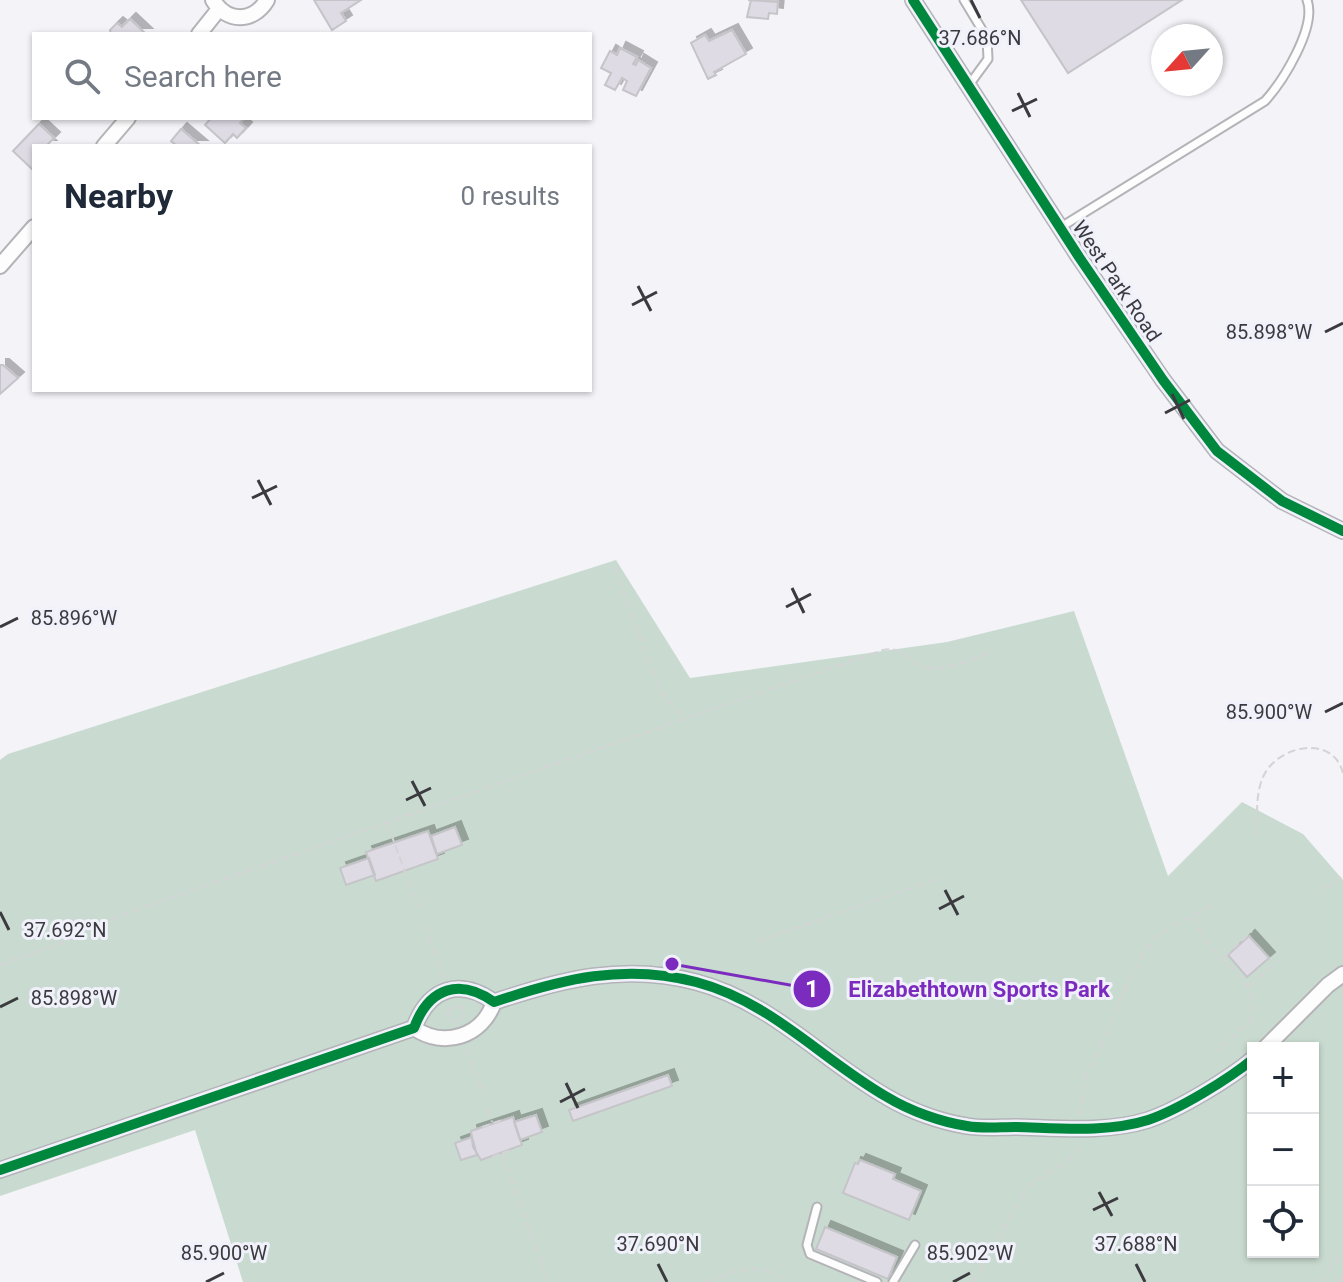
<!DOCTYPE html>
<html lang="en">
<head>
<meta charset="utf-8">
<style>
	body { margin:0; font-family:Roboto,sans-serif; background:#f2f2f3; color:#1f2937 }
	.controls { position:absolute; right:24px; bottom:24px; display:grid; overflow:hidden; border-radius:0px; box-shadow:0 2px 6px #0004 }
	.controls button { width:72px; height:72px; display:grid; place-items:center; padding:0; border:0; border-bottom:2px solid #e0e1e3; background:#fff; color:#1f2937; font:40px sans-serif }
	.compass { position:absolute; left:1151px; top:24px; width:72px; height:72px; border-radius:50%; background:#fff; box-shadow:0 2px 6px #0004; rotate:243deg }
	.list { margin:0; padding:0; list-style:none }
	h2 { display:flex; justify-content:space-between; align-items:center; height:104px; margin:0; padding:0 32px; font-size:34px }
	h2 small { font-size:26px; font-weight:400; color:#747a83 }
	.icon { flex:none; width:44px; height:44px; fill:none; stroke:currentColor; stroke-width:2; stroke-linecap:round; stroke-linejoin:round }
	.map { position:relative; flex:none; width:1343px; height:1282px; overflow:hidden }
	.search { position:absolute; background:#fff; box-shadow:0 2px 6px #0004; left:32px; top:32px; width:560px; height:88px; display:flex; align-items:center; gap:20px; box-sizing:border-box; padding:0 28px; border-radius:0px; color:#747a83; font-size:30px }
	.panel { position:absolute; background:#fff; box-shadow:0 2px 6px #0004; left:32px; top:144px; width:560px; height:248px; border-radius:0px }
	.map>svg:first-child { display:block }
	.green { fill:#c9dbd0; fill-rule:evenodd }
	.building { fill:#dedbe4; stroke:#c5c4c8; stroke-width:2; filter:url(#shadow) }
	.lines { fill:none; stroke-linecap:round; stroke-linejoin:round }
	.service-casing { stroke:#b4b4b8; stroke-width:11 }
	.minor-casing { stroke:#b4b4b8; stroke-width:18 }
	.path { stroke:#d4d4d6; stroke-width:2; stroke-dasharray:8 4; stroke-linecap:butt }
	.service { stroke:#fdfdfe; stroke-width:7 }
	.minor { stroke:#fdfdfe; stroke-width:14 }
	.cycleway-casing { stroke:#f0f1fb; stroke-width:15 }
	.cycleway { stroke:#00873e; stroke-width:10 }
	.ticks { fill:none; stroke:#3b3b3f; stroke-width:3 }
	.labels { text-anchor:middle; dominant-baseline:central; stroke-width:6; stroke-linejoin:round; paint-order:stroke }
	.street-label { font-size:20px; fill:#3b3b3f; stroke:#f0f1fb }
	.ticks-label { font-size:20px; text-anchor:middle; fill:#3b3b3f; stroke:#f0f1fb; stroke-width:6; stroke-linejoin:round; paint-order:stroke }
	.leader { fill:none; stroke:#7b2cbf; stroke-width:3 }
	.callout-dot { fill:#7b2cbf; stroke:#f0f1fb; stroke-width:3 }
	.mark-label { font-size:24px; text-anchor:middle; font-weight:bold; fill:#fff }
	.callout-label { font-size:22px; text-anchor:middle; font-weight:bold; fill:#7b2cbf; stroke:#f0f1fb; stroke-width:6; stroke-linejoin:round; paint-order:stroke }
</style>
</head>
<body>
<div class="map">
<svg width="1343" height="1282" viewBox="0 0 1343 1282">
	<defs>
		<filter id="shadow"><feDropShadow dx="6" dy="-6" stdDeviation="0" flood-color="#0004"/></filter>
	</defs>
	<rect width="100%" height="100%" fill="#f3f3f8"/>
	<path class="green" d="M616 560 690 678 947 642 1074 611 1168 876 1242 802 1303 834 1343 880V1282H243L195 1130 0 1196V760L8 754ZM1253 1048H1313V1252H1253Z"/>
	<path class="building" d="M314 0H361L341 13 346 21 332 30Z
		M748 0 778 2 777 14 769 13 768 19 747 17 751 0Z
		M1021 0H1182L1068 73Z
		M130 19 146 34H111L110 30 117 23 122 27Z
		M732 30 746 54 714 72 716 75 708 79 691 43 705 35 709 41Z
		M620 48 637 57 633 64 636 65 638 60 651 68 636 96 623 90 627 81 622 78 615 90 605 85 611 73 601 68 610 51 617 55Z
		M211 118H244L240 123 246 128 237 138 233 134 225 143 205 125Z
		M39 124 54 138 48 144 50 146H34V171L13 151Z
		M181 129 201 146H177L171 141Z
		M0 365H3L18 378 0 394Z
		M455 827 462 845 437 854 431 836Z
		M428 831 438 859 376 881 366 852Z
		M369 858 375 875 346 885 340 868Z
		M1249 936 1269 958 1247 977 1228 955Z
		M668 1075 672 1086 573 1121 569 1110Z
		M536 1115 542 1132 520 1140 514 1122Z
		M513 1117 522 1145 481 1160 473 1147 471 1131Z
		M472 1137 477 1155 461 1160 455 1143Z
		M860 1160 895 1174 893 1179 921 1191 909 1220 843 1193 855 1163 858 1164Z
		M825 1227 897 1257 888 1279 816 1249Z"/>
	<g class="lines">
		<defs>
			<path id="service" d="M964 0 987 38 988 59 969 85
				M1061 227 1265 101C1283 81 1317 27 1307 0
				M817 1207 807 1245 810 1254 877 1282
				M893 1282 915 1245"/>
			<path id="minor" d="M213 0C227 23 253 23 267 0
				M913 0 1079 257 1163 380 1217 451 1282 501 1343 531
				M199 34 219 9
				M104 146 128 118
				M0 266 34 227
				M414 1028C444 1049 483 1036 494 1002
				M1265 1048 1328 985 1343 974
				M0 1170 414 1028C429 987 460 978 494 1002 562 979 625 963 696 982 772 1002 822 1060 887 1097 910 1111 941 1122 967 1126 982 1129 1000 1127 1015 1127 1058 1128 1107 1133 1148 1120 1178 1110 1229 1079 1253 1059"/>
		</defs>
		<use href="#service" class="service-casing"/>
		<use href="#minor" class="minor-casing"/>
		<path class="path" d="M614 567 660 691 685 719
			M387 823 418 907
			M1258 837C1257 817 1255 793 1264 775 1279 745 1333 734 1343 773
			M1325 889 1343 876
			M1195 916C1200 958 1266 974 1251 1021L1215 1052
			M425 925 443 977
			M758 941 940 878
			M1224 957 1252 931
			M0 965 62 943 121 915 883 650C905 645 910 666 929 668 949 671 973 658 992 652
			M1249 986 1278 960
			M448 1014a8 8 0 1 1 16 0a8 8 0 1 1-16 0Z
			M467 1048 484 1096
			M488 1109 492 1122
			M1081 1115 1084 1080 1104 1041 1121 996 1145 951 1158 935 1217 902
			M482 1127 502 1120
			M502 1153 512 1150
			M492 1157 502 1153 548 1282
			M706 1282C736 1271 758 1259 786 1282
			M973 1282 1028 1187C1046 1170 1072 1166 1083 1141
			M1320 1282 1343 1251
			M1339 1282 1343 1276"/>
		<use href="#service" class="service"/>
		<use href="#minor" class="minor"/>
		<defs>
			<path id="cycleway" d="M913 0 1079 257 1163 380 1217 451 1282 501 1343 531
				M0 1170 414 1028C429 987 460 978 494 1002 562 979 625 963 696 982 772 1002 822 1060 887 1097 910 1111 941 1122 967 1126 982 1129 1000 1127 1015 1127 1058 1128 1107 1133 1148 1120 1178 1110 1229 1079 1253 1059"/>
		</defs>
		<use href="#cycleway" class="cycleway-casing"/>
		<use href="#cycleway" class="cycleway"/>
	</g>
	<path class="ticks" d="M971 0 980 18M1018 93 1030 117M1012 111 1037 99M638 286 651 311M632 305 657 292M1325 332 1343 323M1172 394 1184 419M1165 413 1190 400M258 480 271 505M252 498 277 486M792 588 804 613M786 607 811 594M0 627 18 618M1325 712 1343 703M412 781 425 806M406 800 431 788M945 890 958 915M939 909 964 896M0 912 9 930M0 1007 18 998M566 1083 578 1108M560 1102 585 1089M1099 1192 1112 1216M1093 1210 1118 1198M658 1264 667 1282M1136 1264 1145 1282M206 1282 224 1273M953 1282 970 1273"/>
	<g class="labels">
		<g class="street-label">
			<text transform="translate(1117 281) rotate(56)">West Park Road</text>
		</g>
	</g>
	<g class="ticks-label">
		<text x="980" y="45">37.686°N</text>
		<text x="1269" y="339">85.898°W</text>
		<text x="74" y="625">85.896°W</text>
		<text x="1269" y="719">85.900°W</text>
		<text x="65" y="937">37.692°N</text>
		<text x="74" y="1005">85.898°W</text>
		<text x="658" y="1251">37.690°N</text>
		<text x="1136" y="1251">37.688°N</text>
		<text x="224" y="1260">85.900°W</text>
		<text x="970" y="1260">85.902°W</text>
	</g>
	<path class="leader" d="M672 964L812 989"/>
	<g class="callout-dot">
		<circle cx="672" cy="964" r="8"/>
		<circle cx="812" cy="989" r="20"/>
	</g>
	<g class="mark-label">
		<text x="812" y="997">1</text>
	</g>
	<g class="callout-label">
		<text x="979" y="997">Elizabethtown Sports Park</text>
	</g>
</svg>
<div class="controls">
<button>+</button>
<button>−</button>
<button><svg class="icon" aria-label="locate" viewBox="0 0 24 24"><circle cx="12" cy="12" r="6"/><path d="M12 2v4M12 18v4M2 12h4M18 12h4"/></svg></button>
</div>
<svg class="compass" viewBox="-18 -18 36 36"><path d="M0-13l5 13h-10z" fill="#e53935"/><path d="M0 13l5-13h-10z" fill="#747a83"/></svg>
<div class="search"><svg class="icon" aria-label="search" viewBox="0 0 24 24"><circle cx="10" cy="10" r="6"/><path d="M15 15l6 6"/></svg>Search here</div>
<section class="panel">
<h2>Nearby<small>0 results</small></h2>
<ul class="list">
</ul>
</section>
</div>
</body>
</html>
